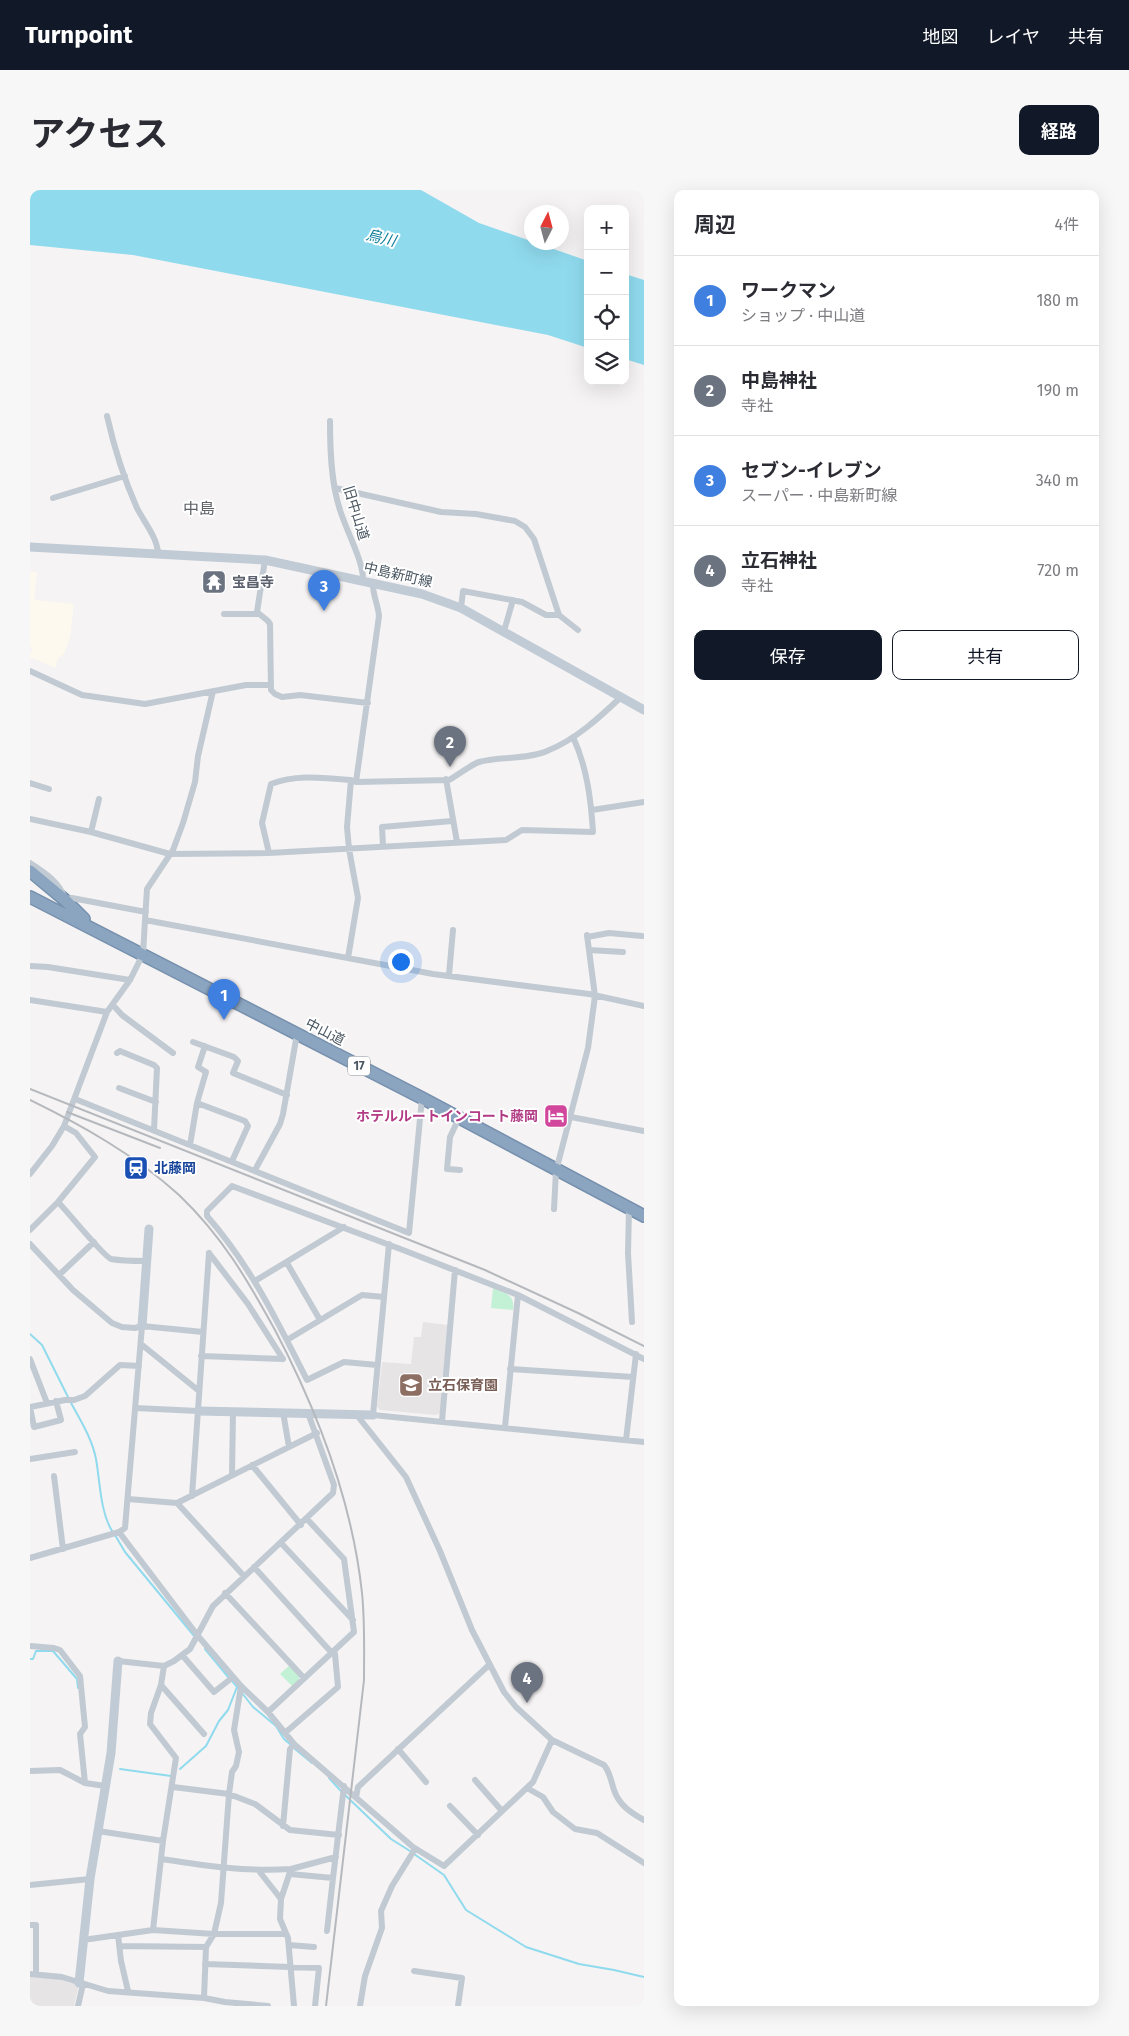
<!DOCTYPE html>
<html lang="ja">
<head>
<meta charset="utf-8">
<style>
	body { margin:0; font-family:"Fira Sans","Noto Sans JP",sans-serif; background:#f7f7f7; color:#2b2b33 }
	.controls { position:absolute; right:15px; top:15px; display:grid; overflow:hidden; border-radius:10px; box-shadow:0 5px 20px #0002 }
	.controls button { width:45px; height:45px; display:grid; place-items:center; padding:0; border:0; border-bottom:1px solid #e1e1e2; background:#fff; color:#2b2b33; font:25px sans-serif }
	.compass { position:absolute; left:494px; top:15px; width:45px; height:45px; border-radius:50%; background:#fff; box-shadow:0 5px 20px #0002; rotate:6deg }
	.you { position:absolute; left:370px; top:771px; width:18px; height:18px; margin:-12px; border:4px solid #fff; border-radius:50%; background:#1a73e8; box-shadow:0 0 0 8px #1a73e833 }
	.badge { display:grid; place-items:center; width:32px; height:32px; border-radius:50%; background:#111827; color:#fff; font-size:16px; font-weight:700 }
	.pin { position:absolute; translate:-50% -41px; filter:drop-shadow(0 1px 2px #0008) }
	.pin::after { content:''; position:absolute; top:26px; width:18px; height:15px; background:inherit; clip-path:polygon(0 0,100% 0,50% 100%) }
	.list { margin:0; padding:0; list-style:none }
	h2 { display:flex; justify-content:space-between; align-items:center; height:65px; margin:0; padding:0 20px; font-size:21px }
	h2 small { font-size:16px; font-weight:400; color:#7c7c81 }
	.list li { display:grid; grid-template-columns:32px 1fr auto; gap:15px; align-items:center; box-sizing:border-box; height:90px; padding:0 20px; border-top:1px solid #e1e1e2 }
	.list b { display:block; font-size:19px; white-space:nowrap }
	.list p { margin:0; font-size:16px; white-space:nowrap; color:#7c7c81 }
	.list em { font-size:16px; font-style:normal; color:#7c7c81 }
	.actions { display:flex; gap:10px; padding:15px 20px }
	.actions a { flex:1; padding:11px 0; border:1px solid #111827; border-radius:10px; text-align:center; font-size:18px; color:#111827 }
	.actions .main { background:#111827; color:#fff }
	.icon { flex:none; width:28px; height:28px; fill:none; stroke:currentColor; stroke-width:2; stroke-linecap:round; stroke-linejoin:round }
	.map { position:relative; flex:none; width:614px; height:1816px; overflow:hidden; border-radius:10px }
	header { display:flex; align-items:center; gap:30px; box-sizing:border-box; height:70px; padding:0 25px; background:#111827; color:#fff }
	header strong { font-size:24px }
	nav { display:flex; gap:28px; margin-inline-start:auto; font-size:18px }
	.intro { display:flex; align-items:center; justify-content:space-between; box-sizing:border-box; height:120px; padding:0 30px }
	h1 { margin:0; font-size:35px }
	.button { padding:12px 22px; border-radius:10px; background:#111827; color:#fff; font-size:18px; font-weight:700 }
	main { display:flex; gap:30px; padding:0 30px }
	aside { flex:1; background:#fff; border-radius:10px; box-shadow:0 5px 20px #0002 }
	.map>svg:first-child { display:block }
	.commercial { fill:#fdf9ef }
	.education { fill:#e6e4e5 }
	.green { fill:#c3f1d5 }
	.water { fill:#90daee }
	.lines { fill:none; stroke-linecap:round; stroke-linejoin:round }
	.stream { stroke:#90daee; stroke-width:2 }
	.highway-casing { stroke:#7690ad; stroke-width:14 }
	.street { stroke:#c1cad2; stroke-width:6 }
	.secondary { stroke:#c1cbd6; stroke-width:9 }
	.highway { stroke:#8ba5c1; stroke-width:11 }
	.rail { stroke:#b5b8bd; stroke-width:2 }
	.labels { text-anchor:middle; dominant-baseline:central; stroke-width:4; stroke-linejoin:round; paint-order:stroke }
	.shield { fill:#fff; stroke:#808990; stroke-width:1 }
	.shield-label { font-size:12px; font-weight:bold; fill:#4a5661 }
	.street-label { font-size:14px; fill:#4a5661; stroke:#fff }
	.worship-label { font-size:14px; font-weight:bold; fill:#5b616d; stroke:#fff; text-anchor:start }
	.hotel-label { font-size:14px; font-weight:bold; fill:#b23c85; stroke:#fff; text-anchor:end }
	.transit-label { font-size:14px; font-weight:bold; fill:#164399; stroke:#fff; text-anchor:start }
	.education-label { font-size:14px; font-weight:bold; fill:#785e54; stroke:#fff; text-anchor:start }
	.water-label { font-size:15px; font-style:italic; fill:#0c7c9b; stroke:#fff }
	.quarter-label { font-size:16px; fill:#5f6368; stroke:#fff }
</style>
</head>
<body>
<header>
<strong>Turnpoint</strong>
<nav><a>地図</a><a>レイヤ</a><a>共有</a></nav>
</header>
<div class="intro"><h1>アクセス</h1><a class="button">経路</a></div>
<main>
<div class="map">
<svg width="614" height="1816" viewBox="0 0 614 1816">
	<rect width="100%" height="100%" fill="#f5f3f3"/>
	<path class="commercial" d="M0 382H7L4 410 44 414 40 447 34 464 27 470 26 478 0 467V463L3 459 0 456Z"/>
	<path class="education" d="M393 1132 418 1135 410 1223 406 1225 350 1220 347 1217 352 1172 381 1174 384 1147H391Z
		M0 1786 27 1788 49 1795 44 1816H0Z"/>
	<path class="green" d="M463 1098C476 1104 485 1104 483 1120L461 1118Z
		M259 1476 269 1486V1490L262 1496 250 1484Z"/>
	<path class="water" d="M0 0H391L449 33 558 71V158L518 145 103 65 0 55Z
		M595 84 614 90V175L595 169Z"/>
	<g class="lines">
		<path class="stream" d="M0 1144 12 1155 38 1207
			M40 1211C50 1230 62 1248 66 1269 70 1291 70 1321 82 1341
			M85 1345 95 1362 165 1447
			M175 1459 199 1488
			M0 1469H3L6 1461H23L47 1489 48 1498
			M202 1491 209 1499
			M212 1503 223 1517 246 1536 254 1549 261 1555
			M265 1559 282 1573
			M90 1579 141 1586
			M150 1579 176 1556 189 1531 198 1520 207 1497
			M299 1588 311 1601
			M314 1604 361 1649 380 1661
			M384 1664 414 1685 436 1720 496 1757 549 1774 584 1780 614 1787"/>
		<defs>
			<path id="highway" d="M0 681 35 710 54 729
				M0 707 392 908 614 1026"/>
		</defs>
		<use href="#highway" class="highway-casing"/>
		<path class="street" d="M77 226C84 257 94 289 107 318 114 332 127 347 128 363
			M300 231C300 260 301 293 310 320 316 340 334 372 333 391
			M305 298 411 322 446 324 485 331 495 337 504 349 529 425 548 440
			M23 308 95 286
			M235 370 227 422 238 431 240 434 241 500 245 504 252 507 270 505 338 513
			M431 418 433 401 492 412 516 425H529
			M194 424H228
			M474 441 483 410
			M0 481 52 505 115 514 216 495H240
			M416 589 427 652
			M326 592 419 590C428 585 442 574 449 572 470 566 496 570 517 561 545 550 569 528 591 507
			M0 593 19 599
			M562 620 614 612
			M0 629 61 642 140 664 239 663 476 650 492 640 563 642C561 610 557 577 543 547
			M61 642 69 609
			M353 656 352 637 422 631
			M239 663 232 633 241 594C267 584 294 588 321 590
			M0 673C14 682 31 693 35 710L42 708 116 722
			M115 730 117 699 143 660 153 633 165 592 168 566 183 501
			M557 747 579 743 612 746
			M559 760 593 762
			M318 768 328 708 319 659 317 637 321 590 326 592 349 426C348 414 342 403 343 393
			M0 776 18 777 100 790
			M419 785 423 740
			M0 810 77 822
			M83 815 92 825 143 863
			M163 852 204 867 208 871 203 883 257 905
			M175 856 168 877 176 882 167 913 215 931 218 936 202 971
			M87 863 90 861 124 875 127 878 124 940
			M89 898 126 912
			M45 909 379 1043 392 908
			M541 927 614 941
			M429 928 420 947 417 979 430 980
			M160 955 167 913
			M225 980 250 934 253 924 267 844
			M0 984 22 956 34 936 77 822 100 790 113 764 115 730 403 784 559 804 614 816
			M28 1012C38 1022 73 1066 81 1069 92 1071 105 1071 116 1071
			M599 1018 598 1063 602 1132
			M524 1019 526 981 558 858 565 806 557 745
			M0 1040 28 1012 65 967 46 943 34 936
			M0 1054 43 1100 82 1133 92 1137 105 1138 112 1136 173 1142
			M359 1054 343 1225 614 1252
			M179 1063 218 1114 253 1169
			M257 1073 290 1130
			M29 1085 64 1052
			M225 1091 314 1037
			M257 1150 332 1105 354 1107
			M111 1154 169 1201
			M171 1166 253 1169
			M0 1169 17 1213
			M347 1175 314 1172 277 1190C248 1132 220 1075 177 1026V1021L202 996 373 1060 488 1105 614 1169
			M480 1179 603 1187
			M0 1217 35 1210H44L55 1206 90 1175 109 1176
			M0 1217 4 1237 31 1230 26 1211
			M105 1218 168 1221
			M253 1222 259 1257
			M326 1224 376 1287 410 1361 442 1440 474 1502 486 1517 522 1550 574 1575C580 1582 581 1591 584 1600 589 1615 601 1623 614 1630
			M412 1231 425 1080
			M475 1237 488 1105
			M596 1250 606 1164
			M0 1269 45 1262
			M222 1275 271 1335
			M202 1285 203 1222
			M24 1286 33 1359
			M162 1306 179 1063
			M98 1309 147 1313 287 1243
			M147 1313 214 1386
			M89 1342 168 1446 211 1496 238 1522 264 1554 383 1657 414 1676 503 1592 522 1550
			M251 1353 323 1430
			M0 1368 89 1342 95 1338 112 1136
			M224 1377 301 1462 305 1464 308 1497 256 1542
			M195 1403 274 1488
			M0 1456 24 1458 30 1460 50 1486 55 1537 50 1544 55 1593
			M152 1465 184 1502 203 1487
			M88 1471 134 1476
			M238 1522 324 1442 314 1369 277 1329
			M174 1544 131 1495 134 1476 144 1471 160 1459 183 1416 303 1303 304 1295 278 1223
			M368 1559 396 1592
			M0 1581 30 1580 55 1593 75 1596
			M445 1590 472 1621
			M143 1597 199 1604 225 1614 260 1640 309 1645
			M497 1598 513 1607 523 1622 545 1639 567 1643 614 1673
			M326 1607 328 1597 459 1475
			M420 1616 448 1645
			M253 1636 260 1559 264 1554
			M68 1641 133 1651
			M132 1669C177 1676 215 1682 261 1679L251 1709
			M261 1679 306 1667
			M229 1681 251 1709 250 1729 258 1748 264 1816
			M260 1684 303 1688 314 1596
			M0 1695 60 1689
			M0 1735H6V1784
			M123 1740 133 1651 146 1568 120 1534 121 1523 131 1495
			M297 1741 303 1688
			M88 1745 91 1771 98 1801
			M53 1750 123 1740 184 1744H256
			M259 1755 284 1757
			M90 1756 176 1757
			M175 1774 289 1778 285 1816
			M384 1781 432 1788 428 1816
			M0 1784 32 1787 78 1801 174 1808 195 1812 238 1816
			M174 1808 176 1757 184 1744 191 1713 199 1604 202 1582 206 1576 209 1562 204 1540 211 1496
			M48 1816 53 1794
			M330 1816 335 1786 352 1738 351 1721 362 1696 385 1659"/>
		<path class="secondary" d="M0 357 235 370 392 404 431 418 614 520
			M112 1136 119 1039
			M168 1221 343 1225
			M49 1793 60 1689 81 1563 88 1471"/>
		<use href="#highway" class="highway"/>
		<path class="rail" d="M0 899 455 1080 548 1123 614 1156
			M0 910C53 936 105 965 149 1005 192 1046 217 1089 245 1140 288 1222 322 1310 332 1403 335 1432 334 1461 334 1490L296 1816
			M37 922 130 958"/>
	</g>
	<defs>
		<symbol id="temple-square" viewBox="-11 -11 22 22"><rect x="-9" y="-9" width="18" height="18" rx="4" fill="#6b7280" stroke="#fff"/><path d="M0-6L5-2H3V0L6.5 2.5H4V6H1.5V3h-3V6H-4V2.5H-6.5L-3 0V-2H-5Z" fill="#fff"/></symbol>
		<symbol id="hotel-square" viewBox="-11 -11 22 22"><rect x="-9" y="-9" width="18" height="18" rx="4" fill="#d1479c" stroke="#fff"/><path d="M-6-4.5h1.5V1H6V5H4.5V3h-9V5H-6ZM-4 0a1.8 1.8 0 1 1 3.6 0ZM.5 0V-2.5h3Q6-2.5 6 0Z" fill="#fff"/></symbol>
		<symbol id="station-square" viewBox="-11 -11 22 22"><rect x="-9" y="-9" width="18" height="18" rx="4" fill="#1a4fb4" stroke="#fff"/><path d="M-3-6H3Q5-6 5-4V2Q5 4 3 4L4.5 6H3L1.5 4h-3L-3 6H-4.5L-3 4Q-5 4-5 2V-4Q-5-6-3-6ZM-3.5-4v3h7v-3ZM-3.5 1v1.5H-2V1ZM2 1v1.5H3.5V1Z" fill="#fff"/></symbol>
		<symbol id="school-square" viewBox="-11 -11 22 22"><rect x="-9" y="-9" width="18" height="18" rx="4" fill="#8d6e63" stroke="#fff"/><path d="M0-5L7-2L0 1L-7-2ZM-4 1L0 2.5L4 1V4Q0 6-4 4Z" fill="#fff"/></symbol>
	</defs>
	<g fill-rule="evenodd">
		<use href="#temple-square" x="170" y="378" width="28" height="28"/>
		<use href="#hotel-square" x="512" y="912" width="28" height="28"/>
		<use href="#station-square" x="92" y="964" width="28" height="28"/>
		<use href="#school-square" x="367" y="1181" width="28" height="28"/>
	</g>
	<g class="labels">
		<rect class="shield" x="318" y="866.5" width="22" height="19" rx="4"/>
		<g class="shield-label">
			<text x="329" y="876">17</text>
		</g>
		<g class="street-label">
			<text transform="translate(326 323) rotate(73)">旧中山道</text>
			<text transform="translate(368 385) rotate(13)">中島新町線</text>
			<text transform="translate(295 842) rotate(27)">中山道</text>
		</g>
		<g class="worship-label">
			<text x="202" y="392">宝昌寺</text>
		</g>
		<g class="hotel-label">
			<text x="508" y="926">ホテルルートインコート藤岡</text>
		</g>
		<g class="transit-label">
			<text x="124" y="978">北藤岡</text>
		</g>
		<g class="education-label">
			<text x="398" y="1195">立石保育園</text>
		</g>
		<g class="water-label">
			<text transform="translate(351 48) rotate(14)">烏川</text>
		</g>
		<g class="quarter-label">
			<text x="169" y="318">中島</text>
		</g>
	</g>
</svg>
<div class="controls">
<button>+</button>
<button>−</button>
<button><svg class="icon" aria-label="locate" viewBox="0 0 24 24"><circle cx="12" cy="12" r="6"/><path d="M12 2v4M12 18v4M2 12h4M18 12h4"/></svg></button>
<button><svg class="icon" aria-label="layers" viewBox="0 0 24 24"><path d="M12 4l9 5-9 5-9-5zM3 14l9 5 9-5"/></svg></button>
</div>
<svg class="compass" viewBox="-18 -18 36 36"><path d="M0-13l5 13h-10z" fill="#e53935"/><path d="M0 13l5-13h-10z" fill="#7c7c81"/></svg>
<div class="you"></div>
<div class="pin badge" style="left:194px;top:830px;background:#3f7fe0">1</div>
<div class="pin badge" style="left:420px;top:577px;background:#6b7280">2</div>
<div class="pin badge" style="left:294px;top:421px;background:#3f7fe0">3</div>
<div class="pin badge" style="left:497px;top:1513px;background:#6b7280">4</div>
</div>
<aside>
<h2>周辺<small>4件</small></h2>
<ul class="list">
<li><span class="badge" style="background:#3f7fe0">1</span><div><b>ワークマン</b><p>ショップ · 中山道</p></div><em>180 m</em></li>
<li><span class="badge" style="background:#6b7280">2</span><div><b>中島神社</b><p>寺社</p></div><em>190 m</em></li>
<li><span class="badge" style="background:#3f7fe0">3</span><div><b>セブン-イレブン</b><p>スーパー · 中島新町線</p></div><em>340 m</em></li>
<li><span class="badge" style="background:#6b7280">4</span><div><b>立石神社</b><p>寺社</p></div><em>720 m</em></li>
</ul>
<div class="actions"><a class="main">保存</a><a>共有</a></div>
</aside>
</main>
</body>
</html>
